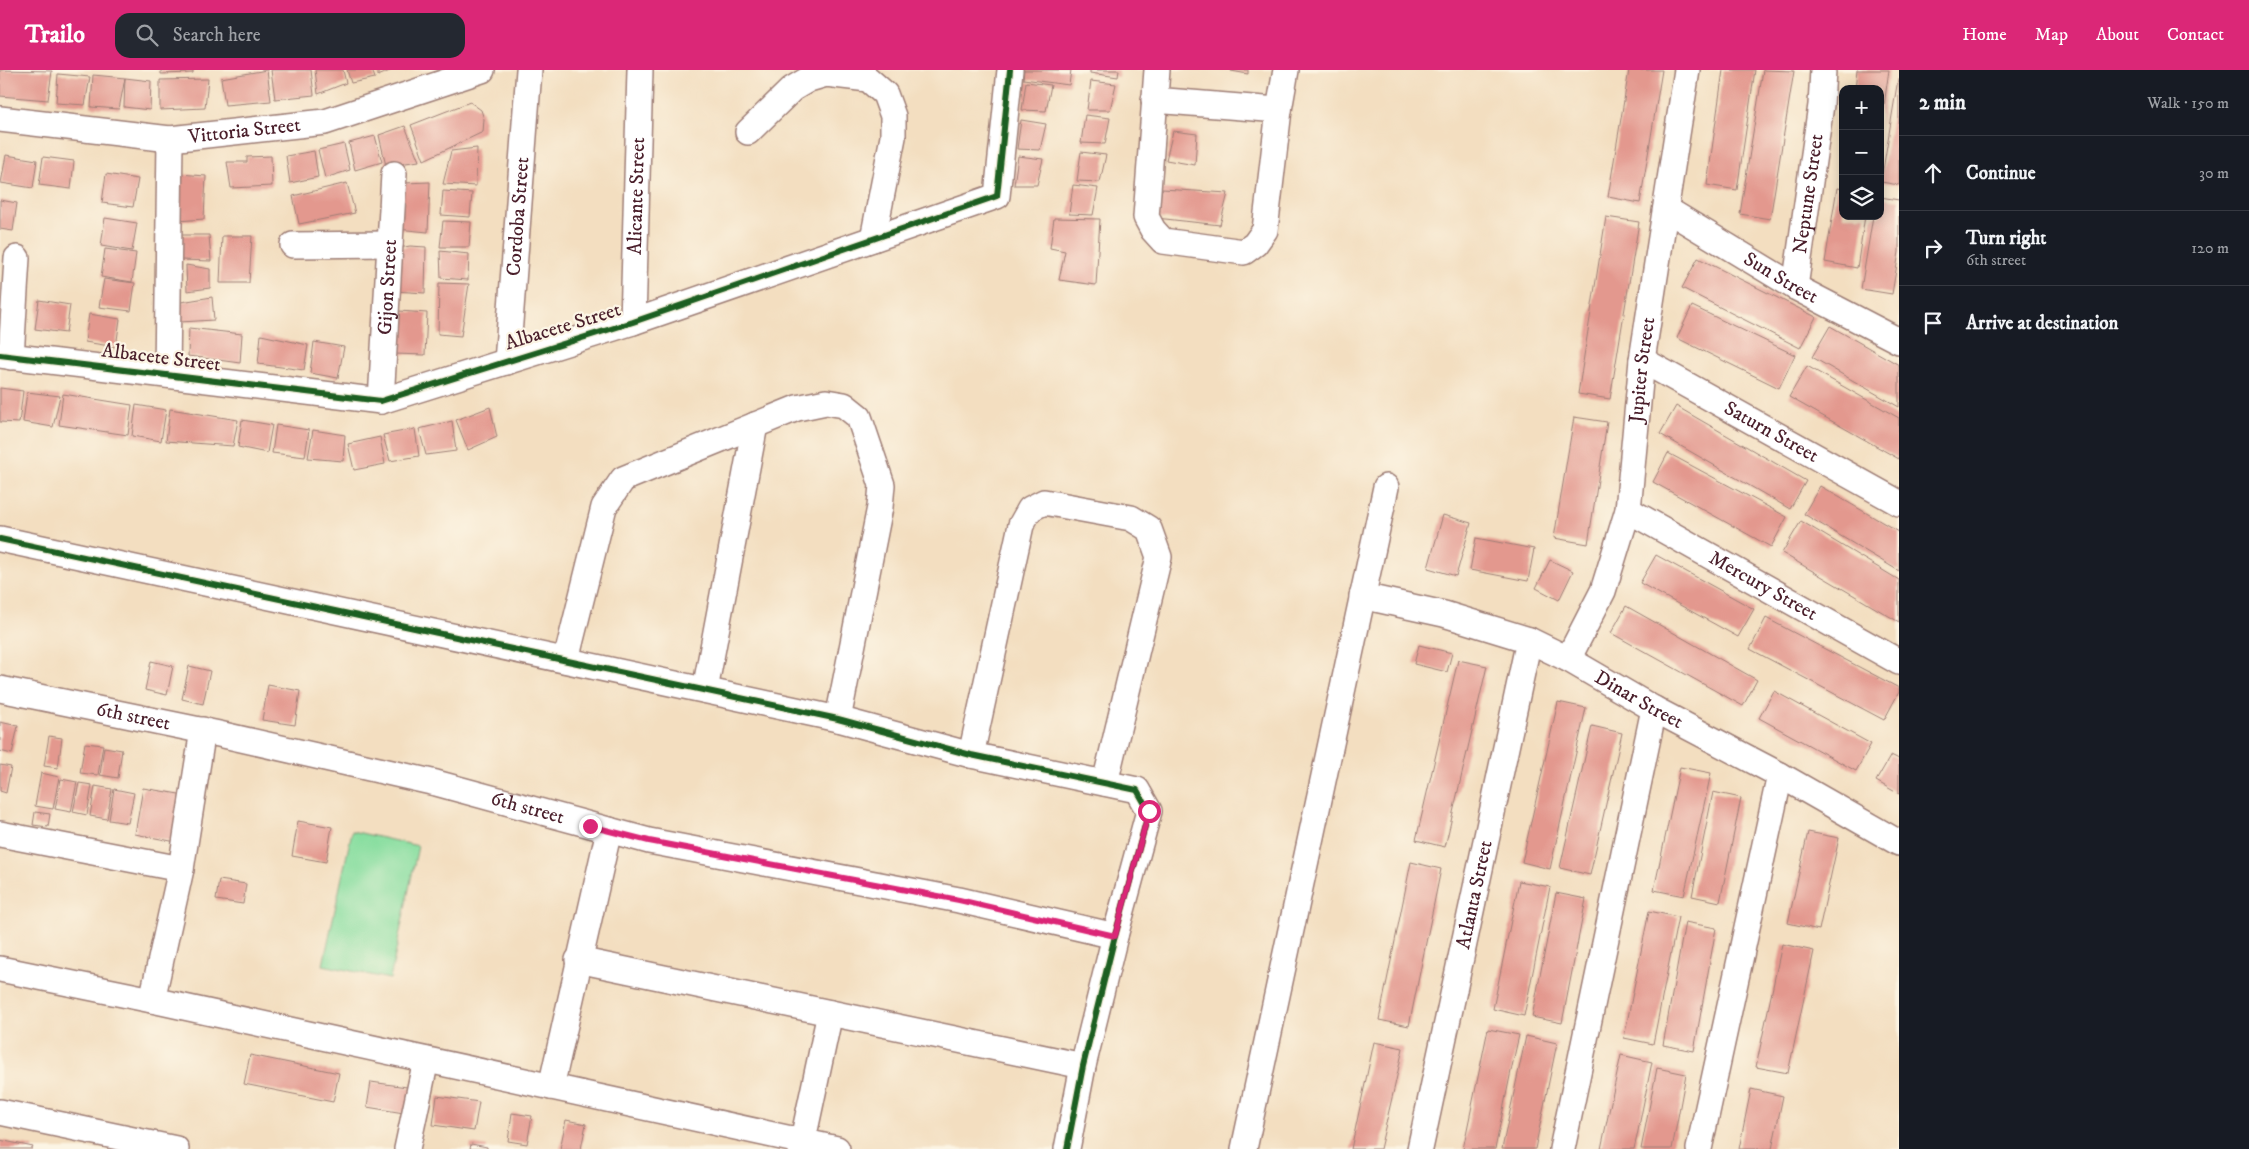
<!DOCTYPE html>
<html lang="en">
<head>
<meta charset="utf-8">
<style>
	body { margin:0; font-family:"IM FELL DW Pica",serif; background:#242831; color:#f1f3f6 }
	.controls { position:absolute; right:15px; top:15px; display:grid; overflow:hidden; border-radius:10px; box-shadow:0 2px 12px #0003 }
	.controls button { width:45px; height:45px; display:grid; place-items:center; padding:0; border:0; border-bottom:1px solid #363941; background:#171b24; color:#f1f3f6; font:25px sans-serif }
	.stop { position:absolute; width:15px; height:15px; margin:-11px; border:4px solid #db2777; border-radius:50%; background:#fff }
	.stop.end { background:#db2777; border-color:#fff; box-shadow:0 1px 5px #0008 }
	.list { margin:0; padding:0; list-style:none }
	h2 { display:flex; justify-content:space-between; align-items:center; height:65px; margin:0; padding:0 20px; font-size:21px }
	h2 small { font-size:16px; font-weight:400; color:#9ea1a6 }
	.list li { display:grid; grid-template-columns:32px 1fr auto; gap:15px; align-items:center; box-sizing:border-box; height:75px; padding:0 20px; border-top:1px solid #363941 }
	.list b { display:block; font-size:19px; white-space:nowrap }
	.list p { margin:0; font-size:16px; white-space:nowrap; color:#9ea1a6 }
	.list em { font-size:16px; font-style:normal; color:#9ea1a6 }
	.icon { flex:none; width:28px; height:28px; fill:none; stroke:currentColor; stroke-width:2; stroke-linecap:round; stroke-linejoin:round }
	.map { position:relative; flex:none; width:1899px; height:1079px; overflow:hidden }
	header { display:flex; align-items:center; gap:30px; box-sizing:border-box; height:70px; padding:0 25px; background:#db2777; color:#fff }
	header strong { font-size:24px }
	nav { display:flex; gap:28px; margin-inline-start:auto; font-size:18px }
	.search { width:350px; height:45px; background:#242831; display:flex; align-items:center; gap:12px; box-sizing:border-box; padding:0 18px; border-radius:15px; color:#9ea1a6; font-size:19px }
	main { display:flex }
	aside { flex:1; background:#171b24 }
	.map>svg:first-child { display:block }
	.green { fill:#89dea0; stroke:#6a7e66 }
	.building { fill:#e3988e }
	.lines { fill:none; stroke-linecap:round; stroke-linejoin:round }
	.street-casing { stroke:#9e7e76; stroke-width:28 }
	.street { stroke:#fff; stroke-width:25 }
	.cycleway-casing { stroke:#fcf5e5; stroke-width:9 }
	.cycleway { stroke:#1b5e20; stroke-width:6 }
	.route { stroke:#db2777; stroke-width:6 }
	.labels { text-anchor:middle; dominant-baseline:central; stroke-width:4.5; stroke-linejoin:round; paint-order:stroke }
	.street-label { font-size:20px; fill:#4a1f2b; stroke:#fcf5e5 }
</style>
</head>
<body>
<header>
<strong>Trailo</strong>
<div class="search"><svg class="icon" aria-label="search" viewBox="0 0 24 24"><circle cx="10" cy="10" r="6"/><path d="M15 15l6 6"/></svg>Search here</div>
<nav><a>Home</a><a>Map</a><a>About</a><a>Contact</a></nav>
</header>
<main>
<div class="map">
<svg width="1899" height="1079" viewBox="0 0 1899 1079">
	<rect width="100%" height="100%" fill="#fcf5e5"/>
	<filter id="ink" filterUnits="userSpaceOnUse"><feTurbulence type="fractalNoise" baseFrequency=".02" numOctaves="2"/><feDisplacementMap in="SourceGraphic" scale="10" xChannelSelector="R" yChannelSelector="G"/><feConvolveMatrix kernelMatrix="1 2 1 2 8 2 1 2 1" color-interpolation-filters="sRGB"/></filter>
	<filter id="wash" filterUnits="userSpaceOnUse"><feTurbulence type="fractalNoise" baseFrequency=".0096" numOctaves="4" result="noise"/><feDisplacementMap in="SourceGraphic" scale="20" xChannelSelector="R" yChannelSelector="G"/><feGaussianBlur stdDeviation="1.12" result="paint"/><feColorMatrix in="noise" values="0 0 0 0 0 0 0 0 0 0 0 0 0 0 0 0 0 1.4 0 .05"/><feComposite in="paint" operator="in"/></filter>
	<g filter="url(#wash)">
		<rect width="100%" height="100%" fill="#f3dec0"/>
		<path class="green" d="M352 761 418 776 390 909 323 895Z"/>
		<g id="blocks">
			<path class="building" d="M0 0 52 1 48 30 0 26Z
				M161 0H193V3L161 4Z
				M267 0 271 31 225 35 221 8Z
				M271 0H311L314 25 275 29Z
				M315 0H343L346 13 318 24Z
				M347 0H372L375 8 351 13Z
				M378 0H392L378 6Z
				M1024 0H1071L1069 15 1023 9Z
				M1090 0H1119L1118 7 1090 3Z
				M1231 0H1248V4L1231 1Z
				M1629 0H1662L1640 133 1608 127Z
				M1723 0H1755L1737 120 1707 115Z
				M1763 0 1794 1 1770 149 1740 144Z
				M1857 0H1889L1881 56 1880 19H1855Z
				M58 4 90 7 85 35 56 33Z
				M93 5 125 8 119 39 91 37Z
				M125 8 151 11 150 40 124 37Z
				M208 9 205 38 160 40V10Z
				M1898 9H1899V115L1881 112Z
				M1091 11 1116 14 1110 40H1087Z
				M1026 12 1051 15 1046 41 1022 40Z
				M470 32 481 40 484 49 483 62 424 90 411 55Z
				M1085 45 1110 48 1105 74 1081 73Z
				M1021 50 1046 54 1040 80 1017 79Z
				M405 56 419 91 386 96 379 65Z
				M1173 61 1197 64 1195 95 1166 90Z
				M375 66 382 92 355 100 349 73Z
				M344 74 350 100 325 108 318 80Z
				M477 78 476 116 443 114 451 81Z
				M314 81 318 107 290 113 286 86Z
				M1081 82 1106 85 1100 112 1077 111Z
				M6 85 37 90 33 118 1 113Z
				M271 86 272 116 231 118 227 92H247V87Z
				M1018 86 1043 89 1037 115H1014Z
				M43 87 74 91 71 119 39 115Z
				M106 104 138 109 133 137 102 133Z
				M179 104 206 106 204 149 178 151Z
				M430 112 428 162 397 159 404 113Z
				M347 113 355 143 299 154 293 126Z
				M1073 115 1098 118 1093 145 1069 144Z
				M1837 118 1843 119V146H1865L1857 198 1825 192Z
				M1162 119 1228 123 1220 155 1156 148Z
				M443 121 472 123 470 147 441 145Z
				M1880 127 1899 130V182L1892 224 1861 219 1873 146H1880Z
				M0 130 17 133 13 161 0 159Z
				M1606 147 1639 152 1610 329 1578 324Z
				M105 148 137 153 132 181 101 176Z
				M1054 148 1100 149 1096 215 1059 210 1065 181 1050 178Z
				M443 151 471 152 469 177H440Z
				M180 165H209L211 191 181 190Z
				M222 166H252L249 213H220Z
				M410 176 426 177 425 223 394 221 399 178Z
				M105 179 136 183 132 212 101 207Z
				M440 181 469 184 468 210 441 208Z
				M1698 188 1816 247 1800 278 1682 218Z
				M186 195 210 199V218L187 221Z
				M104 209 135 213 131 241 99 237Z
				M439 213 469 214 461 266 438 264Z
				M212 227 214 250 180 252 181 232Z
				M39 230 70 235 66 263 35 259Z
				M1692 236 1795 285 1779 318 1677 268Z
				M399 241 427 243 425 285 395 284Z
				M89 244 120 249 116 277 85 272Z
				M1830 256 1899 295V337L1812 287Z
				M189 258 242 264 240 293 188 286Z
				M261 265 308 275 304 300 258 294Z
				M314 272 344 277 338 308 310 303Z
				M1807 296 1899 348V389L1789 327Z
				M0 318 23 321 19 353 0 352Z
				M27 322 60 326 53 357 23 352Z
				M63 324 132 335 128 365 59 355Z
				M136 335 166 340 161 371 132 366Z
				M1676 336 1806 411 1790 439 1660 364Z
				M490 337 497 367 468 380 456 350Z
				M170 339 238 350 233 376 166 371Z
				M1574 347 1607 352 1588 474 1554 468Z
				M242 350 272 355 267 383 238 377Z
				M452 351 456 381 426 385 419 359Z
				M276 355 309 360 305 387 272 383Z
				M415 359 419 386 390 391 383 365Z
				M313 360 345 365 343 391 308 388Z
				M380 367 385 394 354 400 348 374Z
				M1668 383 1787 447 1771 477 1653 412Z
				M1820 416 1899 462V501L1804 444Z
				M1443 445 1471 453 1456 506 1428 498Z
				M1801 451 1899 510V552L1782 483Z
				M1476 468 1534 479 1528 511 1470 500Z
				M1656 485 1754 539 1738 567 1640 513Z
				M1550 490 1573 501 1559 530 1536 518Z
				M1626 536 1757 610 1743 636 1611 563Z
				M1766 548 1899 618V622L1884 650 1750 579Z
				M1419 575 1452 583 1447 602 1414 594Z
				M1458 590 1487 596 1445 777 1416 770Z
				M151 591 173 596 167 625 145 620Z
				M189 596 210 601 203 634 182 629Z
				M268 615 300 621 295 655 262 650Z
				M1774 621 1871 674 1856 701 1759 648Z
				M1558 632 1586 638 1550 799 1522 792Z
				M0 652 18 656 12 684 0 681Z
				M1592 656 1622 663 1590 805 1560 798Z
				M49 666 62 668 58 698 44 696Z
				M85 673 103 675 98 705 80 703Z
				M104 677 122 680 118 708 100 705Z
				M1891 685 1899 689V724L1876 711Z
				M0 695 11 697 6 723 0 721Z
				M1680 697 1711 703 1684 826 1654 820Z
				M41 703 59 707 53 739 35 736Z
				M61 709 77 712 71 742 55 739Z
				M79 713 92 715 87 745 73 742Z
				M95 716 112 719 107 749 90 746Z
				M143 718 185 725 176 772 135 764Z
				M114 719 134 723 128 753 109 750Z
				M1713 722 1741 728 1720 832 1692 826Z
				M35 742 50 744 48 757 33 755Z
				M298 751 332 757 326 792 292 786Z
				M1808 762 1839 768 1819 860 1788 853Z
				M1411 792 1441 799 1409 956 1379 950Z
				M219 810 246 814 243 834 216 830Z
				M1519 811 1550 817 1524 946 1493 939Z
				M1556 823 1586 829 1562 953 1532 947Z
				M1649 841 1678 847 1653 974 1624 968Z
				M1685 852 1716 858 1694 981 1663 975Z
				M1782 874 1814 881 1788 1003 1756 997Z
				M1488 959 1519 965 1511 1001 1495 1079H1463Z
				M1526 966 1557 973 1535 1079H1502Z
				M1374 972 1403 978 1395 1015 1380 1079H1351Z
				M250 985 339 1003 333 1032 244 1014Z
				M1621 985 1652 992 1637 1066 1634 1079H1601Z
				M1657 998 1686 1004 1676 1058 1672 1079H1641Z
				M371 1012 414 1018 410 1044 367 1037Z
				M1751 1019 1783 1026 1772 1079H1739Z
				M437 1026 479 1032 474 1061 433 1055Z
				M512 1043 532 1046 527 1074 508 1071Z
				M566 1050 586 1054 581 1079H560Z
				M0 1070 33 1077 32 1079H0Z
				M471 1074 487 1077V1079H470Z"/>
		</g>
	</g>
	<g filter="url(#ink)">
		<use href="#blocks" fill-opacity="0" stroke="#9e7e76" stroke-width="1"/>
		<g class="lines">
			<defs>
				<g id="street">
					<path d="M1157 0 1146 147 1153 160 1163 171 1244 182 1255 174 1265 160 1279 40 1286 0"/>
					<path d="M1154 30 1279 40"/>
					<path id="s1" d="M0 49 170 69 325 52 482 0"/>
					<path d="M748 62 792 19 809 9 826 4 868 9 885 24 893 46V67L873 169"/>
					<path id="s2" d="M1666 139 1795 217 1899 271"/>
					<path d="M293 175 390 174"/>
					<path id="s3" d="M1795 217 1821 35 1823 0"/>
					<path id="s4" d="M633 252 640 0"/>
					<path d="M0 285 381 331 633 252 997 126 1010 0"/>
					<path d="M11 287 17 188"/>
					<path id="s5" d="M1642 290 1899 433"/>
					<path id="s6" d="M507 292 529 0"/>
					<path d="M167 305 170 69"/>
					<path id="s7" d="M381 331 394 104"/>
					<path id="s8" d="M1628 440 1899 592"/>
					<path d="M0 469 838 649 971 685 1137 720 1149 741 1115 866 1083 996 1067 1079"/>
					<path id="s9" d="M1362 526 1444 544 1529 570 1568 589 1654 639 1780 705 1899 773"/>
					<path id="s10" d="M1568 589 1603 521 1628 440 1642 290 1687 0"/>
					<path d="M566 590 604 437 623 409 797 338 826 332 844 335 859 347 882 415 880 437 838 649"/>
					<path id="s11" d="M0 619 219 664 436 713 649 771 959 830 1115 866"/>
					<path d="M705 620 755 355"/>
					<path d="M971 685 1021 455 1030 439 1044 432 1131 448 1149 459 1159 487 1105 713"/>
					<path d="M0 764 181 799"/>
					<path d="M578 890 1083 996"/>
					<path d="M0 899 152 930 837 1079"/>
					<path d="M152 930 181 799 203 660"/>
					<path d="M551 1017 609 760"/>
					<path d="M0 1042 176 1079"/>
					<path d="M407 1079 426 990"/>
					<path d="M801 1079 830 943"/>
					<path d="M1244 1079 1386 417"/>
					<path id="s12" d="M1420 1079 1529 570"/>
					<path d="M1562 1079 1654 639"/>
					<path d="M1699 1079 1780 705"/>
				</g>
			</defs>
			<use href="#street" class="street-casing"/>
			<use href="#street" class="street"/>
			<defs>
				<path id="cycleway" d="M0 285 381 331 633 252 997 126 1010 0
					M0 469 838 649 971 685 1137 720 1149 741 1115 866 1083 996 1067 1079"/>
			</defs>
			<use href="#cycleway" class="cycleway-casing"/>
			<use href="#cycleway" class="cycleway"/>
		</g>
	</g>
	<g class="lines" filter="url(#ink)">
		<path class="route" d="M590 756 649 771 959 830 1115 866 1149 741"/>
	</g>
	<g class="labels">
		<g class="street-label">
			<text stroke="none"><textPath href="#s1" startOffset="246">Vittoria Street</textPath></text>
			<text stroke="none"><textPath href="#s3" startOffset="94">Neptune Street</textPath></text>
			<text stroke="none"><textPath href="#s4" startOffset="126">Alicante Street</textPath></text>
			<text stroke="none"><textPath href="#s6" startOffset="146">Cordoba Street</textPath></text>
			<text stroke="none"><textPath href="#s2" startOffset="134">Sun Street</textPath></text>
			<text stroke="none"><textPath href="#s7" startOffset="114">Gijon Street</textPath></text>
			<text transform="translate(563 257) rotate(-17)">Albacete Street</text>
			<text transform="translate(161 288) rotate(7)">Albacete Street</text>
			<text stroke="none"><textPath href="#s10" startOffset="302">Jupiter Street</textPath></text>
			<text stroke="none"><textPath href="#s5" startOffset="148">Saturn Street</textPath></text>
			<text stroke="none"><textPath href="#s8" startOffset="155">Mercury Street</textPath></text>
			<text stroke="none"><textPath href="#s9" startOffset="298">Dinar Street</textPath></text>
			<text stroke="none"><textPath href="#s11" startOffset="136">6th street</textPath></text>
			<text stroke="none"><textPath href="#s11" startOffset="541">6th street</textPath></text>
			<text stroke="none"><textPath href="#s12" startOffset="260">Atlanta Street</textPath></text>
		</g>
	</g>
</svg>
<div class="controls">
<button>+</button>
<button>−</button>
<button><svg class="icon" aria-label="layers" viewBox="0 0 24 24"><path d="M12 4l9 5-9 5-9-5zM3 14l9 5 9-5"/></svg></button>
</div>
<div class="stop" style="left:1149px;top:741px"></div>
<div class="stop end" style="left:590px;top:756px"></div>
</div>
<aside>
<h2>2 min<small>Walk · 150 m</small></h2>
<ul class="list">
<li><svg class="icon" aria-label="ahead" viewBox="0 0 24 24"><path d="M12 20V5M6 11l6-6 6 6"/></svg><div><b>Continue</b></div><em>30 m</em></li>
<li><svg class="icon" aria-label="right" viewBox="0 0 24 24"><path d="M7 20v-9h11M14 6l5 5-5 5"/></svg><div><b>Turn right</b><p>6th street</p></div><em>120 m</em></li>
<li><svg class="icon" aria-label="arrive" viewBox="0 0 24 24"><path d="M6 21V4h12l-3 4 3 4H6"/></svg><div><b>Arrive at destination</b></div></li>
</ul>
</aside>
</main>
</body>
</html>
